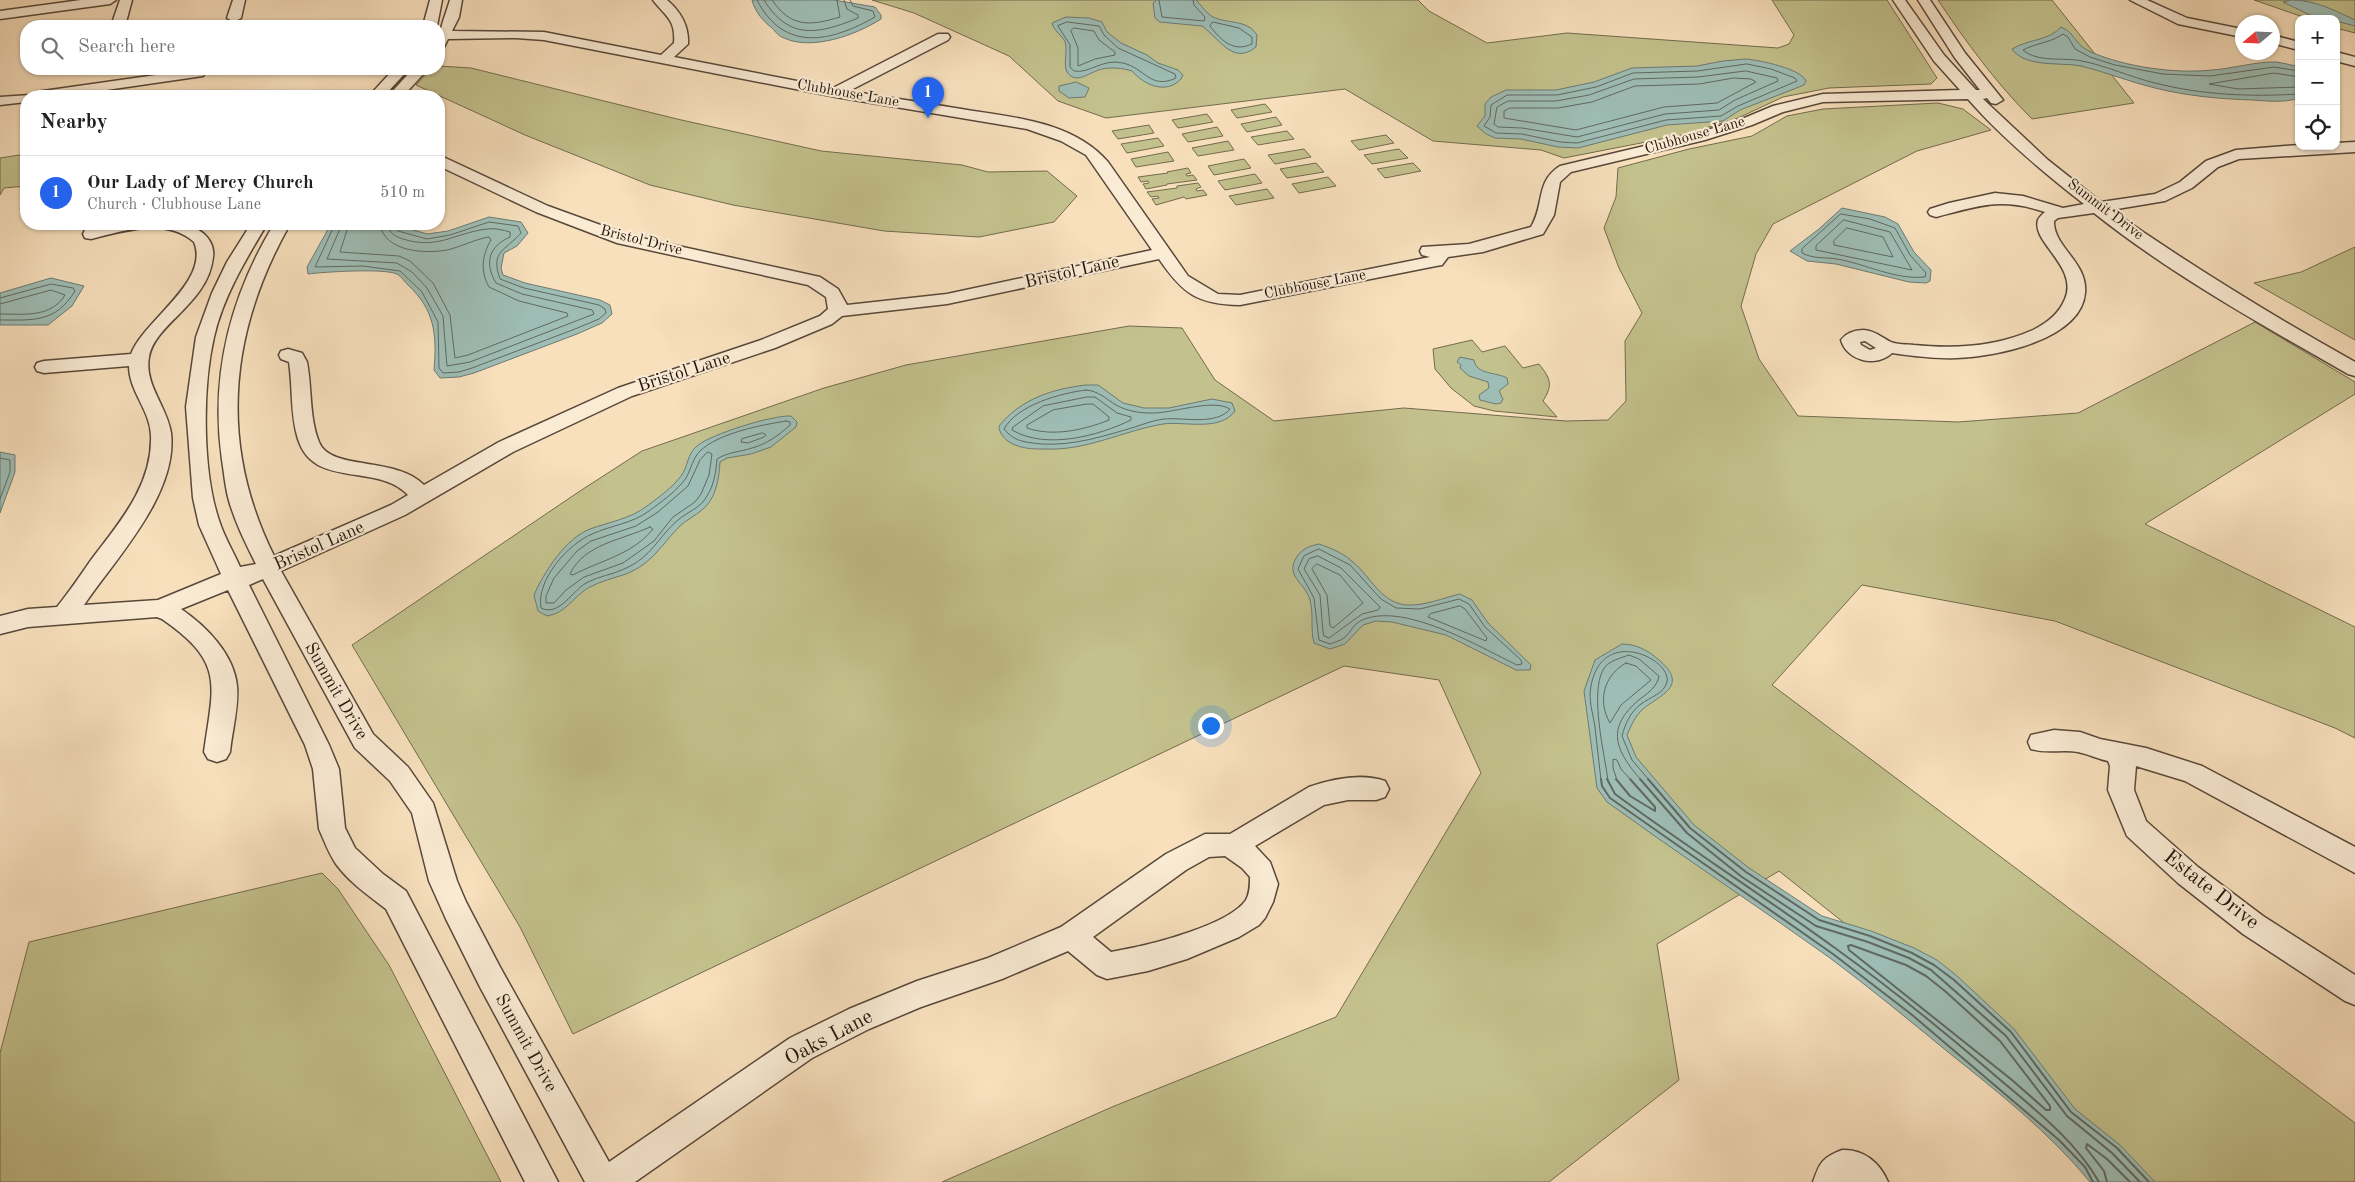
<!DOCTYPE html>
<html lang="en">
<head>
<meta charset="utf-8">
<style>
	body { margin:0; font-family:"Old Standard TT",serif; background:#f6f6f6; color:#202124 }
	.controls { position:absolute; right:15px; top:15px; display:grid; overflow:hidden; border-radius:10px; box-shadow:0 1px 4px #0004 }
	.controls button { width:45px; height:45px; display:grid; place-items:center; padding:0; border:0; border-bottom:1px solid #e0e0e0; background:#fff; color:#202124; font:25px sans-serif }
	.compass { position:absolute; left:2235px; top:15px; width:45px; height:45px; border-radius:50%; background:#fff; box-shadow:0 1px 4px #0004; rotate:251deg }
	.you { position:absolute; left:1210px; top:725px; width:18px; height:18px; margin:-12px; border:4px solid #fff; border-radius:50%; background:#1a73e8; box-shadow:0 0 0 8px #1a73e833 }
	.badge { display:grid; place-items:center; width:32px; height:32px; border-radius:50%; background:#2563eb; color:#fff; font-size:16px; font-weight:700 }
	.pin { position:absolute; translate:-50% -41px; filter:drop-shadow(0 1px 2px #0008) }
	.pin::after { content:''; position:absolute; top:26px; width:18px; height:15px; background:inherit; clip-path:polygon(0 0,100% 0,50% 100%) }
	.list { margin:0; padding:0; list-style:none }
	h2 { display:flex; justify-content:space-between; align-items:center; height:65px; margin:0; padding:0 20px; font-size:21px }
	h2 small { font-size:16px; font-weight:400; color:#757577 }
	.list li { display:grid; grid-template-columns:32px 1fr auto; gap:15px; align-items:center; box-sizing:border-box; height:75px; padding:0 20px; border-top:1px solid #e0e0e0 }
	.list b { display:block; font-size:19px; white-space:nowrap }
	.list p { margin:0; font-size:16px; white-space:nowrap; color:#757577 }
	.list em { font-size:16px; font-style:normal; color:#757577 }
	.icon { flex:none; width:28px; height:28px; fill:none; stroke:currentColor; stroke-width:2; stroke-linecap:round; stroke-linejoin:round }
	.map { position:relative; flex:none; width:2355px; height:1182px; overflow:hidden }
	.search { position:absolute; background:#fff; box-shadow:0 1px 4px #0004; left:20px; top:20px; width:425px; height:55px; display:flex; align-items:center; gap:12px; box-sizing:border-box; padding:0 18px; border-radius:20px; color:#757577; font-size:19px }
	.panel { position:absolute; background:#fff; box-shadow:0 1px 4px #0004; left:20px; top:90px; width:425px; height:140px; border-radius:20px }
	.map>svg:first-child { display:block }
	.green { fill:#c3c18d; stroke:#736b4e }
	.water { fill:#9ebdb5; stroke:#6d7a72 }
	.lines { fill:none; stroke-linecap:round; stroke-linejoin:round }
	.shore-far1 { stroke:#606962; stroke-width:1 }
	.shore { stroke:#606962; stroke-width:2 }
	.minor-casing { stroke:#58483a; stroke-width:3 }
	.minor { fill:#faebd4; fill-rule:evenodd }
	.labels { text-anchor:middle; dominant-baseline:central; stroke-width:4.5; stroke-linejoin:round; paint-order:stroke }
	.far-street-label { font-size:15px; fill:#23150e; stroke:#faebd4 }
	.street-label { font-size:18px; fill:#23150e; stroke:#faebd4 }
	.near-street-label { font-size:21px; fill:#23150e; stroke:#faebd4 }
</style>
</head>
<body>
<div class="map">
<svg width="2355" height="1182" viewBox="0 0 2355 1182">
	<rect width="100%" height="100%" fill="#f8e0bd"/>
	<filter id="stains"><feTurbulence type="fractalNoise" baseFrequency=".004" numOctaves="4"/><feColorMatrix values="0 0 0 0 .2 0 0 0 0 .09 0 0 0 0 .02 0 0 0 .5 -.17"/></filter>
	<radialGradient id="worn" r=".72"><stop offset=".6" stop-color="#630" stop-opacity="0"/><stop offset="1" stop-color="#630" stop-opacity=".3"/></radialGradient>
	<path class="green" d="M872 0H1418L1429 11 1487 43 1567 33 1778 48 1789 44 1794 35 1772 0H1887L1937 78 1931 84 1829 88 1783 97 1738 118 1687 134 1564 158 1541 150 1433 141 1345 89 1106 118 1058 101 1009 56 914 13Z
		M1938 0H2052L2134 103 2032 119C1996 83 1966 42 1938 0Z
		M2254 0H2355V33L2336 28V19H2309Z
		M439 66 471 68 677 119 821 151 962 165 988 172 1047 171 1077 196 1054 222 979 237 884 231 733 205 650 185 525 135 416 85 431 69H439Z
		M1938 103 1963 109 1991 130 1917 151 1773 224 1756 254 1741 306 1759 359 1798 416 1958 422 2078 413 2255 322 2355 382V394L2145 524 2355 627V738L2335 728 2055 621 1862 585 1772 685 2355 1123V1182H2128L2006 1052 1779 871 1657 944 1679 1080 1549 1182H942L1112 1107 1336 1017 1481 773 1439 680 1344 666 573 1034 520 927 352 645 580 491 642 451 824 388 906 365 1129 326 1182 328 1215 380 1274 421 1404 408 1566 421 1608 420 1626 401 1625 341 1642 313 1619 268 1604 228 1616 197 1618 168 1689 149 1752 136 1787 116 1823 109Z
		M1265 104 1272 112 1237 118 1231 110Z
		M1207 114 1213 122 1178 128 1172 120Z
		M1276 117 1282 125 1247 132 1241 124Z
		M1149 125 1154 133 1118 139 1112 131Z
		M1217 127 1223 136 1188 142 1182 134Z
		M1287 131 1294 139 1258 145 1251 137Z
		M1386 135 1394 143 1359 150 1351 141Z
		M1158 138 1164 146 1127 153 1121 144Z
		M1228 141 1234 150 1198 156 1192 148Z
		M1304 149 1311 157 1275 164 1268 155Z
		M1399 149 1408 158 1372 164 1364 155Z
		M1168 152 1174 161 1136 167 1131 159Z
		M26 154V186L4 188 0 195V158Z
		M1244 159 1251 168 1214 175 1208 166Z
		M1316 163 1324 172 1287 178 1280 169Z
		M1413 163 1421 171 1385 178 1377 169Z
		M1188 168 1191 173 1186 174 1187 176 1193 175 1197 180 1167 184V185L1146 189 1143 184 1149 183 1148 181 1141 182 1138 177 1168 173 1167 172Z
		M1255 174 1262 183 1225 190 1218 181Z
		M1328 177 1336 186 1299 193 1292 184Z
		M1198 183 1201 187 1196 189 1197 191 1203 190 1207 195 1186 199 1184 197 1156 205 1152 199 1159 198 1158 196 1151 197 1147 192 1177 188V186Z
		M1267 189 1274 198 1236 205 1229 196Z
		M2355 247V340L2254 283 2301 272Z
		M1472 340 1482 352 1505 346 1523 368 1539 364C1551 379 1553 385 1543 401L1557 417 1494 411 1474 406 1451 388 1435 369 1433 349Z
		M322 873 338 889 389 965 501 1182H0V1053L29 942Z"/>
	<path class="water" d="M752 0H834L875 7 881 15V19C856 35 812 51 784 38 778 36 776 32 772 28 763 21 755 12 752 0Z
		M1157 0H1196C1201 5 1207 14 1213 17 1227 24 1247 19 1257 35L1256 47C1233 66 1219 38 1202 26L1160 22 1155 18 1153 3Z
		M2291 0C2316 0 2333 10 2355 20V26L2336 21V19L2314 17 2283 2Z
		M1066 17 1089 18 1102 22 1107 32 1121 43 1147 55 1158 63 1178 70 1183 75 1181 79C1166 95 1144 85 1132 71 1122 68 1112 67 1102 69 1091 71 1076 86 1067 72 1063 65 1068 50 1065 42 1062 35 1054 31 1052 23Z
		M2061 27C2077 34 2074 45 2091 52 2125 67 2176 74 2212 70 2230 69 2259 61 2276 62 2284 63 2291 65 2299 67V98C2285 103 2268 101 2253 100 2220 99 2187 96 2155 88 2130 82 2106 72 2081 66 2061 62 2025 68 2012 49 2028 39 2049 41 2061 27Z
		M1746 59C1759 60 1802 69 1806 81L1804 85 1740 110 1723 121 1667 125 1578 148 1558 147 1521 139 1495 138 1486 134 1477 126 1485 116V104L1491 97 1506 90H1556L1594 82 1632 68 1697 66 1723 61Z
		M1076 82 1089 88 1085 97 1069 98 1059 91V86Z
		M1842 208 1885 217 1898 224 1914 252 1931 270 1930 281 1926 283 1909 282 1836 264 1807 261 1790 251 1819 229Z
		M489 217 521 222 528 233 517 246 504 253 501 268 503 275 525 283 600 300 610 305 612 314 602 323 577 334 474 373 459 377 440 378 434 370C437 335 435 310 408 285 405 282 401 276 397 274 383 268 324 272 308 274L307 267 331 224H393L427 234 448 231Z
		M51 278 84 286 72 306 48 325H0V293Z
		M1460 357 1474 360C1476 375 1497 372 1507 378L1508 384 1499 391 1503 399 1501 403 1496 404 1480 400 1479 395 1489 388 1488 382 1469 376 1460 368 1461 365 1457 362Z
		M1086 385H1098L1123 403 1144 408H1169L1212 399 1232 403 1235 411C1220 432 1184 421 1163 424 1122 431 1087 451 1044 449 1033 449 1022 449 1011 443 1005 440 999 433 999 426 1021 399 1052 389 1086 385Z
		M791 416 797 422 796 427 771 447 751 454 727 458 720 462C719 479 716 499 702 510 695 516 686 520 680 526 661 545 653 563 626 574 614 578 601 581 590 587 573 596 567 613 547 616L538 611 534 595C544 572 566 538 590 529 609 522 630 519 647 506 658 498 673 487 681 476 688 467 687 454 697 446 711 434 773 415 791 416Z
		M0 452 15 455V472L0 513Z
		M1319 544C1331 548 1343 553 1353 562 1371 577 1380 602 1406 605 1425 606 1443 598 1460 594L1472 600 1488 623 1531 665 1530 670H1516L1446 635 1392 622 1376 621 1363 625 1345 644 1330 649 1314 643C1310 629 1314 614 1310 600 1305 582 1283 576 1298 555 1304 548 1310 546 1319 544Z
		M1622 644C1637 644 1649 651 1660 661 1689 686 1660 695 1643 709 1635 716 1631 726 1627 735L1636 757 1694 825 1749 868 1822 916 1871 931 1914 948 1937 960 1957 976 2014 1029 2075 1109 2120 1145 2155 1182H2090C2049 1132 1998 1092 1948 1052 1909 1020 1870 988 1830 958 1756 905 1680 855 1607 802L1597 788 1584 691 1595 660Z"/>
	<g class="lines">
		<path class="shore-far1" d="M757 0C784 53 831 42 875 17L873 11 853 6 850 0
			M764 0C789 41 819 34 858 18V15L847 9 844 0
			M772 0C791 28 810 26 840 17L837 0
			M1159 0 1162 17 1204 21 1205 17 1194 5 1193 0
			M1067 22 1099 26 1104 35 1118 48 1175 74 1176 78C1150 90 1145 68 1123 63 1103 58 1089 74 1074 71L1070 67V45L1058 26Z
			M1213 22 1239 28 1252 37V44C1233 53 1221 40 1210 26Z
			M1074 28 1094 31 1099 40 1115 52V55L1095 59 1078 66V48L1071 31Z
			M1747 64 1771 69 1795 78 1797 81 1738 106 1721 116 1666 120 1577 143 1560 142 1522 134 1496 133 1484 126 1490 117 1491 105 1507 95H1557L1596 87 1633 73 1697 71Z
			M1746 71 1777 78 1778 81 1735 100 1719 110 1665 114 1577 137 1522 128 1498 127 1494 124 1497 107 1508 101H1556L1589 95 1634 79 1698 77Z
			M2299 71 2274 67 2210 76 2163 74 2115 65 2090 57 2075 49 2068 37 2063 34C2050 43 2036 43 2023 50 2038 63 2064 57 2082 61 2107 66 2130 77 2155 83 2202 95 2250 97 2299 94
			M2299 77 2274 73 2209 84 2238 89 2299 87
			M1734 78 1751 79 1756 82 1717 103 1664 107 1576 130 1504 118V111L1510 108H1558L1592 102 1635 86 1699 84Z
			M1841 214 1870 219 1895 228 1910 255 1926 273 1925 277C1895 280 1866 264 1837 259 1825 257 1813 259 1802 253V249Z
			M1844 220 1890 232 1912 270 1816 250V246Z
			M335 224 315 267 363 266 400 271 422 292 438 322 439 368 443 373 459 372 472 368 575 329 599 319 606 313 605 309 599 305 524 288 500 279C490 251 505 251 521 233L518 226 489 222 450 235 427 239 398 231 394 224
			M342 224 327 259 397 263 412 272 427 288 443 316 447 366 470 362 594 314 592 310 522 294 496 283C484 263 489 246 510 237V232C503 230 495 228 487 229 454 233 438 250 403 239 395 236 389 234 388 224
			M349 224 340 252 399 256 410 261 433 283 450 315 455 358 468 355 568 316 567 313 519 301 489 287C480 271 482 255 491 240L489 237C475 239 461 247 447 250 425 254 384 252 380 224
			M1847 228 1883 237 1893 257 1834 245V241Z
			M0 298 51 284 73 288 75 291C55 323 34 320 0 320
			M0 304 51 290 65 295C51 318 24 314 0 314
			M1086 390C1099 391 1106 399 1116 405 1127 411 1139 413 1150 413 1172 414 1212 398 1230 409 1216 426 1183 417 1164 419 1154 420 1144 424 1135 427 1104 436 1074 446 1041 444 1025 442 1015 442 1004 429 1017 405 1061 393 1086 390Z
			M1087 397H1095L1117 413 1131 417V420C1098 436 1046 450 1012 430L1013 427 1043 406Z
			M1087 404H1093L1109 417V420C1084 430 1053 437 1027 428V425L1053 410Z
			M786 421 790 422V425C779 435 767 444 752 448 740 452 728 452 717 459 716 472 714 485 707 496 701 508 687 512 678 520 658 537 652 557 624 569 612 575 599 576 588 582 572 590 560 617 541 608 536 580 568 544 592 534 612 525 631 524 649 511 661 502 677 491 686 478 691 469 693 458 700 451 719 433 761 425 786 421Z
			M763 433 766 435 764 437 748 443 741 442 742 439Z
			M708 452 712 454 709 475 701 494 695 502 673 517 654 541 623 563 584 577 566 590 554 603H546V596L554 578 577 551 591 541 636 526 658 512 688 486 700 460Z
			M0 458 10 460V472L0 499
			M650 527 653 529C632 555 601 560 573 575L570 574C584 544 622 540 650 527Z
			M1319 549 1350 565 1381 599 1396 608 1420 609 1459 599 1469 604 1485 627 1521 660 1522 664 1517 665C1479 647 1402 600 1360 621 1353 625 1350 633 1344 638 1340 641 1335 642 1330 644L1319 640 1314 598 1298 569 1304 556Z
			M1318 556 1341 568 1380 607 1378 610 1362 614 1329 638 1324 636 1323 632 1320 595 1304 569 1309 559Z
			M1317 564 1340 575 1363 603 1333 628 1330 626 1327 595 1312 569Z
			M1460 606 1465 609 1487 638 1486 641 1428 617 1430 614Z
			M1626 663 1636 666 1651 680 1621 705 1610 723C1597 701 1604 675 1626 663Z
			M1601 780C1599 763 1597 745 1595 727 1593 713 1588 700 1591 686 1602 625 1672 659 1667 682 1664 694 1650 697 1641 704 1631 711 1625 724 1622 736L1632 760 1649 780
			M1608 780C1604 752 1590 694 1603 670 1607 661 1621 658 1629 655L1639 659 1659 676C1657 687 1648 693 1640 699 1605 728 1615 750 1641 780
			M1617 780 1613 768V759L1617 760 1621 769 1631 780"/>
		<path class="shore" d="M1601 779 1602 786 1610 798 1833 954 1911 1014 2059 1140 2085 1167 2093 1182
			M1607 779 1615 794C1687 847 1762 895 1835 948 1889 987 1941 1029 1991 1072 2029 1105 2074 1138 2099 1182
			M1616 779 1630 796 1655 811V807L1630 779
			M1640 779 1687 833 1742 877 1816 926 1868 942 1909 958 1931 970 2006 1036 2067 1116 2112 1153 2140 1182
			M1648 779 1690 828 1746 872 1819 920 1870 936 1912 953 1934 965 1954 980 2011 1032 2071 1112 2117 1148 2149 1182
			M1851 945 1906 965 1926 976 1945 991 2000 1041 2050 1106V1110H2046L2012 1080 1849 950 1848 946Z
			M2107 1182 2104 1171 2086 1148 2087 1144 2107 1159 2130 1182"/>
		<defs>
			<path id="minor" d="M81 0H116L110 4 0 19V11Z
				M120 0H132L125 26H111Z
				M233 0H245L241 18 234 22 227 18Z
				M430 0H442L437 26H423Z
				M450 0H462L459 17 452 31 544 32 661 55 674 43C676 19 665 16 653 0H667C681 12 689 26 688 44L674 57 833 88 938 34H948L950 37 948 40 849 91C884 97 920 102 955 108 1006 117 1071 119 1108 162L1188 276 1218 294 1240 295 1430 257 1422 255 1420 251 1422 247 1469 244 1531 227C1545 204 1535 182 1560 166L1695 134 1742 119 1773 106 1823 94 1960 90 1934 61 1893 0H1905L1944 55 1976 90H1980L1955 58 1918 0H1930L1965 53 2003 100 1996 104 1991 103 1987 98 1983 99 2048 160 2101 202 2155 194 2180 182 2206 161 2236 150 2299 145 2336 146V143L2355 142V152L2239 159 2218 167 2192 188 2165 201 2111 210C2190 265 2271 315 2355 362V376L2348 374C2262 325 2172 275 2094 213L2058 218 2054 221C2053 247 2088 262 2085 293 2081 340 1994 357 1957 358 1935 359 1913 356 1892 353 1876 368 1847 361 1841 340 1846 333 1855 330 1864 330 1876 331 1882 338 1891 342 1898 345 1907 344 1914 345 1955 349 1995 347 2033 330 2047 323 2059 314 2065 299 2079 267 2031 242 2038 220 2039 217 2043 214 2045 212 2000 197 1979 206 1936 217L1930 215 1928 212 1930 209 1949 203 1995 193 2023 196 2063 208 2084 204C2043 172 2002 138 1968 99L1823 102 1783 112 1752 125 1705 140 1571 172 1560 182 1554 215 1543 234 1483 252 1448 257 1442 265 1436 266 1240 305C1197 304 1183 294 1159 259L947 304 842 316 832 324 775 348 632 396 513 452 405 515 281 571 373 734 408 767 433 803 457 881 466 902 500 967 609 1162 790 1038 849 1009 917 981 988 958 1061 927 1166 854 1205 834H1230L1309 787C1332 779 1362 773 1385 781L1389 789 1385 797 1376 800H1348L1324 805 1255 846 1270 862 1278 884 1273 902 1265 918 1259 925 1239 937 1187 959 1148 971 1107 979 1097 975 1068 951 1002 979 921 1007 869 1029 812 1058 635 1182H585L480 987 446 919 429 881 412 813 390 781 355 748 263 579 249 585 329 745 339 769 345 828 355 848 383 874 406 891 558 1182H525L386 909C369 896 349 882 336 864 329 854 324 840 319 829L313 769 305 745 228 590 181 609C206 626 234 654 237 686 239 707 232 731 230 752L226 759 217 762 208 759 204 752C213 685 226 663 162 619L157 617 28 627 0 634V616L28 609 57 607C69 592 80 576 91 560 119 523 153 485 151 435 150 410 129 391 129 366L44 373 37 371 35 367 37 363 44 361 131 354C143 321 211 281 194 242 166 217 122 231 91 239L85 238 83 234 85 230C93 228 102 225 111 224 127 222 176 221 190 226 204 231 215 242 213 257 208 304 155 323 149 357 144 385 167 406 171 433 178 494 116 558 84 605L158 600 221 574 199 525 193 498 186 407 196 337 212 293 227 262 251 224H267C246 259 223 297 214 337 202 389 202 476 221 526 226 540 234 553 240 567L256 564C245 542 234 520 228 497 225 485 224 472 222 460 210 375 230 297 274 224H290C229 332 218 443 274 556L391 505 408 495C378 462 314 490 298 439 290 414 293 387 289 362L281 359 279 355 281 351 288 349 302 353 307 362C312 388 309 417 319 442 330 471 396 456 424 485L499 442 618 388 761 340 820 316 828 309 826 297 808 285 617 243 536 212 439 166V155L548 206 628 235 820 277 838 289 847 305 947 294 1152 250 1086 155 1061 141 1027 129 836 97 544 40 516 38 448 39 444 47 439 48C438 31 445 17 450 0ZM1865 341 1876 348 1870 350 1861 345 1860 342ZM1225 856 1242 868 1250 877C1250 885 1250 893 1246 900 1229 925 1151 945 1121 950L1111 952 1093 937 1186 870 1209 857Z
				M2130 0H2147L2187 18 2242 29V37L2178 24Z
				M2272 35 2299 42V50L2272 43Z
				M2336 52 2355 57V66L2336 61Z
				M198 69 205 73 203 76 65 96H26V102L0 105V97L30 95 36 92Z
				M394 69 408 70 384 96H369Z
				M413 69H428L403 96H388Z
				M2054 730 2080 732 2100 739 2146 748 2202 766 2355 847V873L2185 781 2136 766 2134 790 2146 821 2198 867 2263 916 2355 975V1005L2345 1001 2243 934 2178 883 2127 836 2108 790 2110 766 2108 761C2098 759 2088 754 2078 752 2062 749 2046 754 2031 749L2028 742 2031 735Z
				M1842 1150C1864 1149 1880 1163 1888 1182H1813C1820 1162 1822 1158 1842 1150Z"/>
		</defs>
		<use href="#minor" class="minor-casing"/>
		<use href="#minor" class="minor"/>
	</g>
	<g class="labels">
		<g class="far-street-label">
			<text transform="translate(848 94) rotate(10)">Clubhouse Lane</text>
			<text transform="translate(1695 136) rotate(-16)">Clubhouse Lane</text>
			<text transform="translate(2105 210) rotate(37)">Summit Drive</text>
			<text transform="translate(641 241) rotate(14)">Bristol Drive</text>
			<text transform="translate(1315 285) rotate(-11)">Clubhouse Lane</text>
		</g>
		<g class="street-label">
			<text transform="translate(1072 272) rotate(-13)">Bristol Lane</text>
			<text transform="translate(684 372) rotate(-18)">Bristol Lane</text>
			<text transform="translate(319 546) rotate(-24)">Bristol Lane</text>
			<text transform="translate(336 691) rotate(60)">Summit Drive</text>
			<text transform="translate(526 1043) rotate(61)">Summit Drive</text>
		</g>
		<g class="near-street-label">
			<text transform="translate(2211 890) rotate(38)">Estate Drive</text>
			<text transform="translate(829 1038) rotate(-28)">Oaks Lane</text>
		</g>
	</g>
	<rect width="100%" height="100%" filter="url(#stains)"/>
	<rect width="100%" height="100%" fill="url(#worn)"/>
</svg>
<div class="controls">
<button>+</button>
<button>−</button>
<button><svg class="icon" aria-label="locate" viewBox="0 0 24 24"><circle cx="12" cy="12" r="6"/><path d="M12 2v4M12 18v4M2 12h4M18 12h4"/></svg></button>
</div>
<svg class="compass" viewBox="-18 -18 36 36"><path d="M0-13l5 13h-10z" fill="#e53935"/><path d="M0 13l5-13h-10z" fill="#757577"/></svg>
<div class="you"></div>
<div class="pin badge" style="left:928px;top:118px">1</div>
<div class="search"><svg class="icon" aria-label="search" viewBox="0 0 24 24"><circle cx="10" cy="10" r="6"/><path d="M15 15l6 6"/></svg>Search here</div>
<section class="panel">
<h2>Nearby<small></small></h2>
<ul class="list">
<li><span class="badge">1</span><div><b>Our Lady of Mercy Church</b><p>Church · Clubhouse Lane</p></div><em>510 m</em></li>
</ul>
</section>
</div>
</body>
</html>
